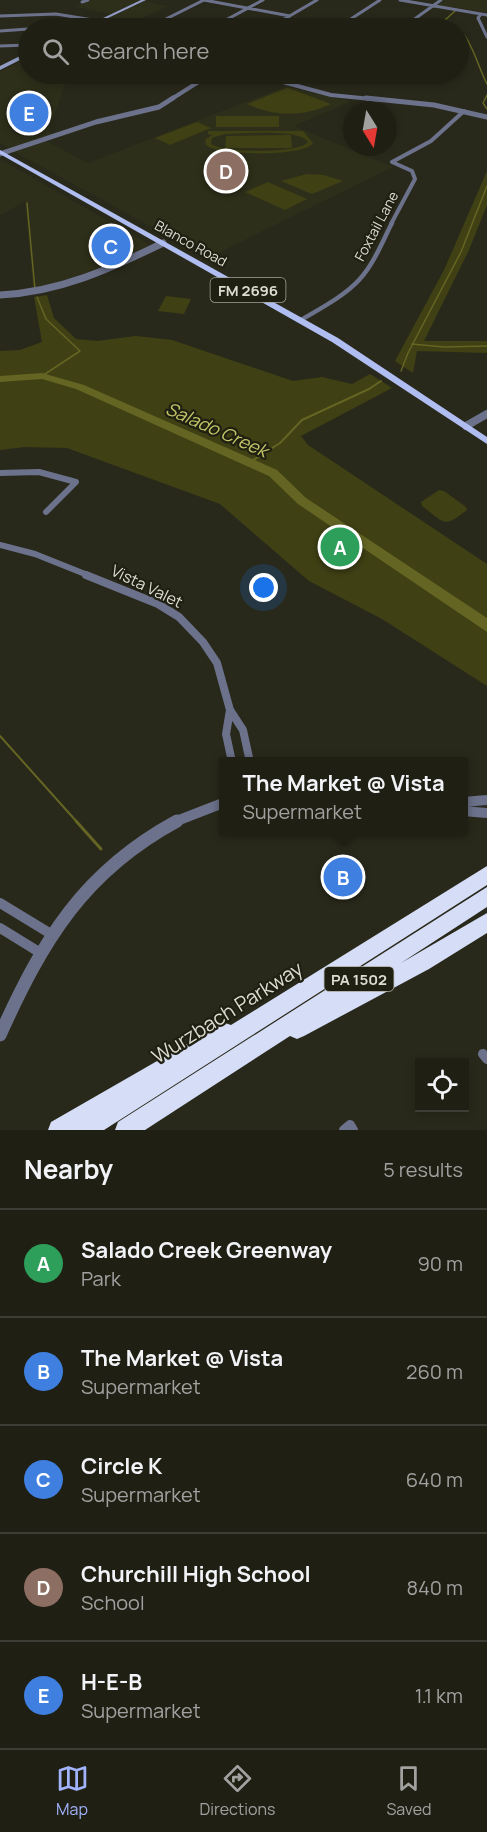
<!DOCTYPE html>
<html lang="en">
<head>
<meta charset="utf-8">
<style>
	body { margin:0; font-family:Manrope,sans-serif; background:#27271d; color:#f1f3f6 }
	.controls { position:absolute; right:18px; bottom:18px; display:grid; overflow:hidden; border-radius:0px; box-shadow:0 3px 9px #0003 }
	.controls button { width:54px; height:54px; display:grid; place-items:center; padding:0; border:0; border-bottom:2px solid #3c3d34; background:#1f1f14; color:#f1f3f6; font:30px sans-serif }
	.compass { position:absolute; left:343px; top:102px; width:54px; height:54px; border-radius:50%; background:#1f1f14; box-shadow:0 3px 9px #0003; rotate:169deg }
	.you { position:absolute; left:264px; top:588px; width:21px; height:21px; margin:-15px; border:4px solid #fff; border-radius:50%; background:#1a73e8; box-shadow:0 0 0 9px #1a73e833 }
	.badge { display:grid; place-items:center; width:39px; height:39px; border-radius:50%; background:#a1b3fd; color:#fff; font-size:20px; font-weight:700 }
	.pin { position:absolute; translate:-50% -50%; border:3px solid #fff; box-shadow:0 2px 6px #0006 }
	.popup { position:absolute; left:219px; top:757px; width:249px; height:78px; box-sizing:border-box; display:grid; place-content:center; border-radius:0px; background:#1f1f14; filter:drop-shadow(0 2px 4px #0005); font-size:20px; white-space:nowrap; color:#a1a2a0 }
	.popup b { font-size:22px; color:#f1f3f6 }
	.popup::after { content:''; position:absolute; left:50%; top:100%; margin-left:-12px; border:12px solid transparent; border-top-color:#1f1f14 }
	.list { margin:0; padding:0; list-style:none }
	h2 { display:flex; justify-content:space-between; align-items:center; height:78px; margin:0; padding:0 24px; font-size:26px }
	h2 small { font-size:20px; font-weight:400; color:#a1a2a0 }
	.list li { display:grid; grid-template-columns:39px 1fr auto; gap:18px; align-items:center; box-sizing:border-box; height:108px; padding:0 24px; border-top:2px solid #3c3d34 }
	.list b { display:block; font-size:22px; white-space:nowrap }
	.list p { margin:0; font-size:20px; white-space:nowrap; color:#a1a2a0 }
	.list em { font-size:20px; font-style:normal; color:#a1a2a0 }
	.icon { flex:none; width:33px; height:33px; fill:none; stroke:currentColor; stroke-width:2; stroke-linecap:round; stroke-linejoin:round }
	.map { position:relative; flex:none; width:487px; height:1130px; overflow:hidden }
	.search { position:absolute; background:#1f1f14; box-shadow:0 3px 9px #0003; left:18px; right:18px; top:18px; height:66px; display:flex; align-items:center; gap:15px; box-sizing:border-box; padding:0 21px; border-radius:33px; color:#a1a2a0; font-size:22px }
	.sheet { height:618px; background:#1f1f14 }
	nav { display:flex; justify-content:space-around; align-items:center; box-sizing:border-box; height:84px; border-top:2px solid #3c3d34; background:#1f1f14; font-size:16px; color:#a1a2a0 }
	nav a { display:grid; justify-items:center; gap:3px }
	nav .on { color:#a1b3fd }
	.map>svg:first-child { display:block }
	.built { fill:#2e2f1a }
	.green { fill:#3f4014; fill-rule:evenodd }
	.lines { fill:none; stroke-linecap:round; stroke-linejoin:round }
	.stream-far2 { stroke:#646523; stroke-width:1.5 }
	.stream-far1 { stroke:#646523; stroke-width:2 }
	.stream { stroke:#646523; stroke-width:3 }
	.river { fill:#646523; fill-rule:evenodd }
	.minor-far5 { stroke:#6c728b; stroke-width:3 }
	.minor-far4 { stroke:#6c728b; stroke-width:4 }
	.minor-far3 { stroke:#6c728b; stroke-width:4.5 }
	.minor-far2 { stroke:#6c728b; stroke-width:6 }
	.minor-far1 { stroke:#6c728b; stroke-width:8 }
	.minor { stroke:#6c728b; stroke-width:10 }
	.tertiary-far5 { stroke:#6c728b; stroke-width:4 }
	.tertiary-far4 { stroke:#6c728b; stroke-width:5 }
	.tertiary-far3 { stroke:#6c728b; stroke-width:7 }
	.tertiary-far2 { stroke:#6c728b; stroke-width:8 }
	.tertiary-far1 { stroke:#6c728b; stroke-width:10 }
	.tertiary { stroke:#6c728b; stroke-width:13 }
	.secondary { fill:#929cc4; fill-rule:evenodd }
	.primary { fill:#b0bdf0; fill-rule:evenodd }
	.motorway { fill:#d6ddf6; fill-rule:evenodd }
	.labels { text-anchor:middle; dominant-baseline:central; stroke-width:4.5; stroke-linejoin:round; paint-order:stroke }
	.far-street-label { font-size:14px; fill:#dcdcd3; stroke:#1f2011 }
	.shield { fill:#1f2011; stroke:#a3a499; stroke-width:1.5 }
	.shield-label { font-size:15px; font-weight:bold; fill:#dcdcd3 }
	.street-label { font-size:16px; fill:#dcdcd3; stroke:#1f2011 }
	.water-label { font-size:18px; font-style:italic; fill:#c3c568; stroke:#1f2011 }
	.near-street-label { font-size:20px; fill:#dcdcd3; stroke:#1f2011 }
</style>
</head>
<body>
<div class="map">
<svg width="487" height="1130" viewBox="0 0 487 1130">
	<rect width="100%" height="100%" fill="#29291b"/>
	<path class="built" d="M92 0H142L112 14 75 7Z
		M445 0H487V12L438 5Z
		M145 1 168 6 119 28H89Z
		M28 58V74H102V77L67 78 49 131 53 134 9 148 0 143V72Z
		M287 86 316 94 352 101 294 126 393 167 208 258 15 152 46 141 88 163Z
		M0 159 150 245 73 281 33 290 25 201 0 216Z"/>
	<path class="green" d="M287 88H288L331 104C303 117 275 117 247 104Z
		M216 116H279V127H216Z
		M197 122 211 128 170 145 155 138Z
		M208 131H303L313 143C304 157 219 156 206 145L205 140 212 135 208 134ZM225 134C242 134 299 128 308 142 300 154 223 153 211 144L212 138Z
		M291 135 292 148H225L226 136Z
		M487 171V205L469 250 424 341H487V353L417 351 413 373 395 361 444 270Z
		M307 174 324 175 343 181 312 194 281 181Z
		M268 182 307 199 285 210 245 192Z
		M47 295 54 318 76 339 97 341 136 336 172 340 293 381 322 377 352 384 370 374 392 388 301 436 308 445 487 564V686L382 619 309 581 220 504 67 448 25 447 0 450V351L20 350 42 342 34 297Z
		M166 296 191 299 184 314 158 311Z
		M439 490 444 491 466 507 467 510C443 529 445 523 422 506L421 502Z"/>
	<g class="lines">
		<path class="stream-far2" d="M455 11 445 20C471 30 475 61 487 84
			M487 95 483 103 487 109
			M27 203 35 290
			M37 297 46 319 80 351 42 376
			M412 344 444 347 487 346
			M401 371 408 353 461 252 487 186"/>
		<path class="stream-far1" d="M250 462 280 443 302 420 369 389 381 381
			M0 736 77 822"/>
		<path class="stream" d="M76 821 101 849"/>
		<path class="river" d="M42 373 84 385 277 470 306 498 487 618V632L298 504 269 476 76 389 42 379 0 382V376Z"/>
		<path class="minor-far5" d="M400 0 487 15
			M82 2 88 0
			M481 14 478 18 487 37
			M0 16 56 14 99 21
			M152 26 204 0 290 16
			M211 28 263 0
			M269 28 317 0
			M337 28 380 0
			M402 28 441 0
			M0 31 28 29
			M0 46 28 45"/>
		<path class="minor-far4" d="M392 162 431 141 464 111
			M391 224 415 179 412 171 392 162"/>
		<path class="minor-far3" d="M301 320C321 308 343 297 359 280 374 264 382 242 392 223"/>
		<path class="minor-far2" d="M0 473 39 472 76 482 46 512
			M0 545 35 554 90 576"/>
		<path class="minor-far1" d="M86 575 158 604 179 617 203 642 217 663 230 710 243 730 250 762
			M230 710 226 734 232 762"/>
		<path class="minor" d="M0 903 51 934
			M0 928 39 952
			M483 1054 487 1059
			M344 1130 350 1125 353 1130"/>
		<path class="tertiary-far5" d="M253 74 331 95 381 100
			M170 100 211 74"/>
		<path class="tertiary-far4" d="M366 98 434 105 487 117
			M0 154 96 122 159 107 173 98"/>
		<path class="tertiary-far3" d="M0 295C60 292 110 269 163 243"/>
		<path class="tertiary-far2" d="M466 426 487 414"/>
		<path class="tertiary-far1" d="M463 802 487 800
			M463 811 487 813
			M174 822 223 803"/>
		<path class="tertiary" d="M0 1035C43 940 83 872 177 821"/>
		<path class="secondary" d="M141 0H146L87 28H82Z
			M26 53H28V56L0 70V66Z"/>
		<path class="primary" d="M0 150 338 338 487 437V444L332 342 0 154Z"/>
		<path class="motorway" d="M487 866V885L104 1130H48L51 1122 218 1026 225 1023 231 1025Z
			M487 887V907L401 963 487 913V933L429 969 304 1036 297 1039 290 1036 145 1130H115L118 1122Z"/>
	</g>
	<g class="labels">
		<g class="far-street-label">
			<text transform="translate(376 226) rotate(-62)">Foxtail Lane</text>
			<text transform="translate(191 243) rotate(29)">Blanco Road</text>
		</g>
		<g class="shield">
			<rect x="210.5" y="278" width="75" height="24" rx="4.5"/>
			<rect x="324.5" y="967" width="69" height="24" rx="4.5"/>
		</g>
		<g class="shield-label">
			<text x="248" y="290">FM 2696</text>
			<text x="359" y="979">PA 1502</text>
		</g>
		<g class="street-label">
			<text transform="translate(147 586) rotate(26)">Vista Valet</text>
		</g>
		<g class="water-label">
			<text transform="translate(217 429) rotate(24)">Salado Creek</text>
		</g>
		<g class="near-street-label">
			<text transform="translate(227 1012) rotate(-32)">Wurzbach Parkway</text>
		</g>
	</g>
</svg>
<div class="controls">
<button><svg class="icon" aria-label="locate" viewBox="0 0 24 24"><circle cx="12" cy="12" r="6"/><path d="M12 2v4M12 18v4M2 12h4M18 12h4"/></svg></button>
</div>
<svg class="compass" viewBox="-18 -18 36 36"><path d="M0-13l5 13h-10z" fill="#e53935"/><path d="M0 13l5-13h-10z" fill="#a1a2a0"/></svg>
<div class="you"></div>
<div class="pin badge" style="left:340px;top:547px;background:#2e9e5b">A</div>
<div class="pin badge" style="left:343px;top:877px;background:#3f7fe0">B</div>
<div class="popup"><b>The Market @ Vista</b>Supermarket</div>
<div class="pin badge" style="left:111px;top:246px;background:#3f7fe0">C</div>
<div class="pin badge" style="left:226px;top:171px;background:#8d6e63">D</div>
<div class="pin badge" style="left:29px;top:113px;background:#3f7fe0">E</div>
<div class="search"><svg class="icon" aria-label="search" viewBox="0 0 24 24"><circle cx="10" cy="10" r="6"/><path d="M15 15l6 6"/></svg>Search here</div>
</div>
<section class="sheet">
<h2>Nearby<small>5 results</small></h2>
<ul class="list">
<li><span class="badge" style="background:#2e9e5b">A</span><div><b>Salado Creek Greenway</b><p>Park</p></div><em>90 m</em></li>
<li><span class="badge" style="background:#3f7fe0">B</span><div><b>The Market @ Vista</b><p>Supermarket</p></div><em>260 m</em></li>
<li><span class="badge" style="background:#3f7fe0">C</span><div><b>Circle K</b><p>Supermarket</p></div><em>640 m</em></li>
<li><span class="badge" style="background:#8d6e63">D</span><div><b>Churchill High School</b><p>School</p></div><em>840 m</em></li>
<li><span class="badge" style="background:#3f7fe0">E</span><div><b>H-E-B</b><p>Supermarket</p></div><em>1.1 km</em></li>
</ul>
</section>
<nav>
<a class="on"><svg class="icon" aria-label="map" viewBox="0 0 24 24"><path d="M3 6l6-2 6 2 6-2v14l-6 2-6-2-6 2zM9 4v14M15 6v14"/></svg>Map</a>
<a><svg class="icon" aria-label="directions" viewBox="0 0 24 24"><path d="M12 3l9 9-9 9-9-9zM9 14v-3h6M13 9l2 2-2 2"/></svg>Directions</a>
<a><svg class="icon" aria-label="saved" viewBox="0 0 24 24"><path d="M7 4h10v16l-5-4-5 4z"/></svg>Saved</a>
</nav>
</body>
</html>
